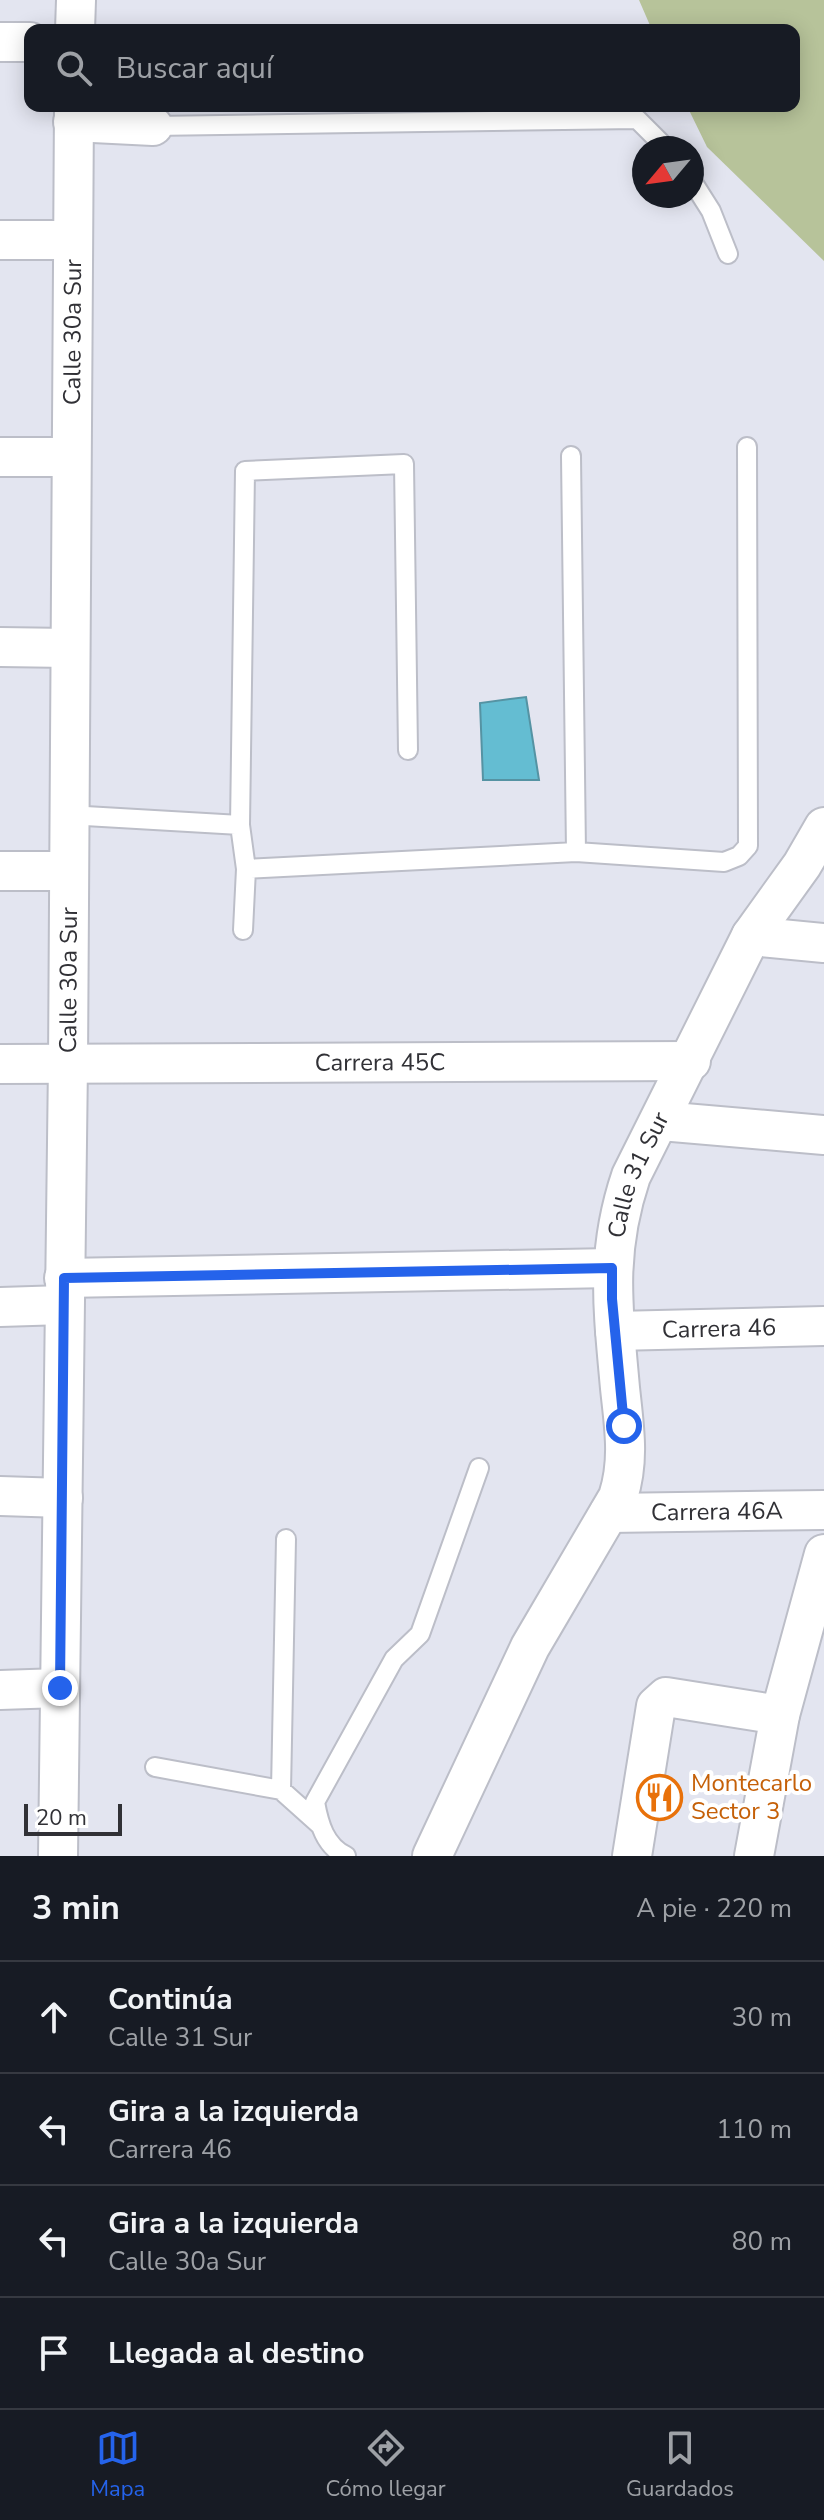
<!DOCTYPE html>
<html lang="es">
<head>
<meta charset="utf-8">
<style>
	body { margin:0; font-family:"Nunito Sans",sans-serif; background:#20242c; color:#f1f3f6 }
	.compass { position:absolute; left:632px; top:136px; width:72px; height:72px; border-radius:50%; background:#171b24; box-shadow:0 4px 20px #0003; rotate:241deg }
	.scale { position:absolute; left:24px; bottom:20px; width:98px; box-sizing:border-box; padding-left:8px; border:4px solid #313136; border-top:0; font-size:22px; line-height:28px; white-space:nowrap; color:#313136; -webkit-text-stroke:6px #fff; paint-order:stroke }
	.stop { position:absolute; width:24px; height:24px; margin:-18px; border:6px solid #2563eb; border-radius:50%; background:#fff }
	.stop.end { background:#2563eb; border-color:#fff; box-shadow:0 2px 8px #0008 }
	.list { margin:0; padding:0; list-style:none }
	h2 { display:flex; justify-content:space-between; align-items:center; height:104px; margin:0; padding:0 32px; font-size:34px }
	h2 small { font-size:26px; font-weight:400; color:#9ea1a6 }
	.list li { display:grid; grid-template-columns:52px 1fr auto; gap:24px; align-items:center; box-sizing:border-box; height:112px; padding:0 32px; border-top:2px solid #363941 }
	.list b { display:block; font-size:30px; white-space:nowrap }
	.list p { margin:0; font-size:26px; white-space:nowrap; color:#9ea1a6 }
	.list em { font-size:26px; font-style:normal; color:#9ea1a6 }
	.icon { flex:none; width:44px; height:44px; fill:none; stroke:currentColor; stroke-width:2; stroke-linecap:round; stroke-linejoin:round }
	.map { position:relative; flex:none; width:824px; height:1856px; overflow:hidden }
	.search { position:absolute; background:#171b24; box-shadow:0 4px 20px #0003; left:24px; right:24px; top:24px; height:88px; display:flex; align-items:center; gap:20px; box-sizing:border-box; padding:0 28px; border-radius:16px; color:#9ea1a6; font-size:30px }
	.sheet { height:552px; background:#171b24 }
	nav { display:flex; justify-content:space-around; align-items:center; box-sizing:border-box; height:112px; border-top:2px solid #363941; background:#171b24; font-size:22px; color:#9ea1a6 }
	nav a { display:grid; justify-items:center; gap:4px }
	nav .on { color:#2563eb }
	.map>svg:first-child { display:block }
	.green { fill:#b7c39a }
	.water { fill:#64bdd2; stroke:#5593a3; stroke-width:2 }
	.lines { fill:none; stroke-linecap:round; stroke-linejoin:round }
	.lane-casing { stroke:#bcbec8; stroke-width:22 }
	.street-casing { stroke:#bcbec8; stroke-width:42 }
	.lane { stroke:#fff; stroke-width:18 }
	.street { stroke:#fff; stroke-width:38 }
	.route { stroke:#2563eb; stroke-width:10 }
	.labels { text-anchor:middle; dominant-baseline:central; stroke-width:8; stroke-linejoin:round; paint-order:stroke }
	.street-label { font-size:24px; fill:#313136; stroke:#fff }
	.food-label { font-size:24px; fill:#c56008; stroke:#fff; text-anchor:start }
</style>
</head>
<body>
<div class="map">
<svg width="824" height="1856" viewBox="0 0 824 1856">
	<rect width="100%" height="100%" fill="#e3e5f0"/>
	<path class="green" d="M639 0H824V261L707 147 687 106H794V30H652Z"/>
	<path class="water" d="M526 697 539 780H483L480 703Z"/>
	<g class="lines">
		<defs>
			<path id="lane" d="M153 126 637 119 666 148
				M692 181 711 211 728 254
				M571 456 576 852
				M68 815 240 825
				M246 869 576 852 724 862 739 856 748 846 747 447
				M243 930 246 869 240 825 245 471 404 464 408 750
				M286 1539 281 1790 319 1824
				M155 1767 281 1790
				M346 1856C325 1846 319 1824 315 1802L394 1659 420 1634 479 1468"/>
			<g id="street">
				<path d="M75 30 76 0"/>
				<path d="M0 42H30"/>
				<path d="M73 122 153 126"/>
				<path d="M0 240H73"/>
				<path d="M0 457H71"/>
				<path d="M0 647 69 648"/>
				<path d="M0 871H68"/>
				<path d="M751 936 824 943"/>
				<path id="s1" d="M0 1064 691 1061"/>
				<path d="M661 1121 824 1135"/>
				<path d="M64 1278 612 1268"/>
				<path d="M0 1307 64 1305"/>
				<path id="s2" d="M615 1331 824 1326"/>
				<path d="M0 1496 63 1498"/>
				<path id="s3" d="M609 1513 824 1510"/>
				<path d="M0 1690 60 1688"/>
				<path id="s4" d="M58 1856 68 1063 74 106"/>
				<path id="s5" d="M432 1856 530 1647 618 1497C630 1460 624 1426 620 1388 613 1309 605 1253 631 1176L751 936 802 865 824 827"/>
				<path d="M632 1856 656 1706 666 1697 780 1715"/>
				<path d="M754 1856 780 1715 824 1554"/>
			</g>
		</defs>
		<use href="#lane" class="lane-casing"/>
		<use href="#street" class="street-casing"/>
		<use href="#lane" class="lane"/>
		<use href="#street" class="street"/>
	</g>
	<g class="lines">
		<path class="route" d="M60 1688 64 1278 612 1268V1299L624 1426"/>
	</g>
	<defs>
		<symbol id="restaurant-ring" viewBox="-11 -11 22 22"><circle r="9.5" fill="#fff" stroke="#e8710a" stroke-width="1.5"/><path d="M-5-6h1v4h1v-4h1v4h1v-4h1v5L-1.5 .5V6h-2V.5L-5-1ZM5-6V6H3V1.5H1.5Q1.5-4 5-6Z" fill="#e8710a"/></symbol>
	</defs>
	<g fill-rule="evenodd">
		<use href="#restaurant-ring" x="634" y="1772" width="51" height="51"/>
	</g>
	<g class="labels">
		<g class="street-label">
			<text stroke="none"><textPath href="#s4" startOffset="1524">Calle 30a Sur</textPath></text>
			<text stroke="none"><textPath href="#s4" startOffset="876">Calle 30a Sur</textPath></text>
			<text stroke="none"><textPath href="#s1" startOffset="380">Carrera 45C</textPath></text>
			<text stroke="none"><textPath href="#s5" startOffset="732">Calle 31 Sur</textPath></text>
			<text stroke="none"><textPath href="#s2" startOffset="104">Carrera 46</textPath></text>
			<text stroke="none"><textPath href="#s3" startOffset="108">Carrera 46A</textPath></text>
		</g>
		<g class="food-label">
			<text x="691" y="1783">Montecarlo<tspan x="691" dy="28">Sector 3</tspan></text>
		</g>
	</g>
</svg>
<svg class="compass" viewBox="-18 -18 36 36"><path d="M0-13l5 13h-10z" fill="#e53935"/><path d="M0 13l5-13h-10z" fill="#9ea1a6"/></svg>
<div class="scale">20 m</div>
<div class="stop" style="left:624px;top:1426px"></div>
<div class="stop end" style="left:60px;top:1688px"></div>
<div class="search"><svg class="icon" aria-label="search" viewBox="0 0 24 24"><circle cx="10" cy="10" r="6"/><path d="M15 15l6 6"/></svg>Buscar aquí</div>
</div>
<section class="sheet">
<h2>3 min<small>A pie · 220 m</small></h2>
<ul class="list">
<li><svg class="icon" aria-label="ahead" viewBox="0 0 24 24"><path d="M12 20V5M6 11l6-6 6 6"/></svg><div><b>Continúa</b><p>Calle 31 Sur</p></div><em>30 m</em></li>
<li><svg class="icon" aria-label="left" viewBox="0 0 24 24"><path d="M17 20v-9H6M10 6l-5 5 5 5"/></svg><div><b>Gira a la izquierda</b><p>Carrera 46</p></div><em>110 m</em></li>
<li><svg class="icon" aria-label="left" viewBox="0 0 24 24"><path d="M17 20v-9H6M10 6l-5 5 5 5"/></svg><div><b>Gira a la izquierda</b><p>Calle 30a Sur</p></div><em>80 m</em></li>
<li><svg class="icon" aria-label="arrive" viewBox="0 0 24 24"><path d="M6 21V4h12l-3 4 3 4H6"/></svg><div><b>Llegada al destino</b></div></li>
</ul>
</section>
<nav>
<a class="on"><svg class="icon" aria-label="map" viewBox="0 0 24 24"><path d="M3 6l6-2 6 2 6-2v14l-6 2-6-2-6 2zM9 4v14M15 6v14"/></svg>Mapa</a>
<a><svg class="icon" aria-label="directions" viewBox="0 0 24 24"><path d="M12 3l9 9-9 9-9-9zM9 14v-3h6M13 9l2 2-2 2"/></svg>Cómo llegar</a>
<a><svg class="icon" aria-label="saved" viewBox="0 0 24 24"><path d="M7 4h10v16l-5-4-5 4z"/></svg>Guardados</a>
</nav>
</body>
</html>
